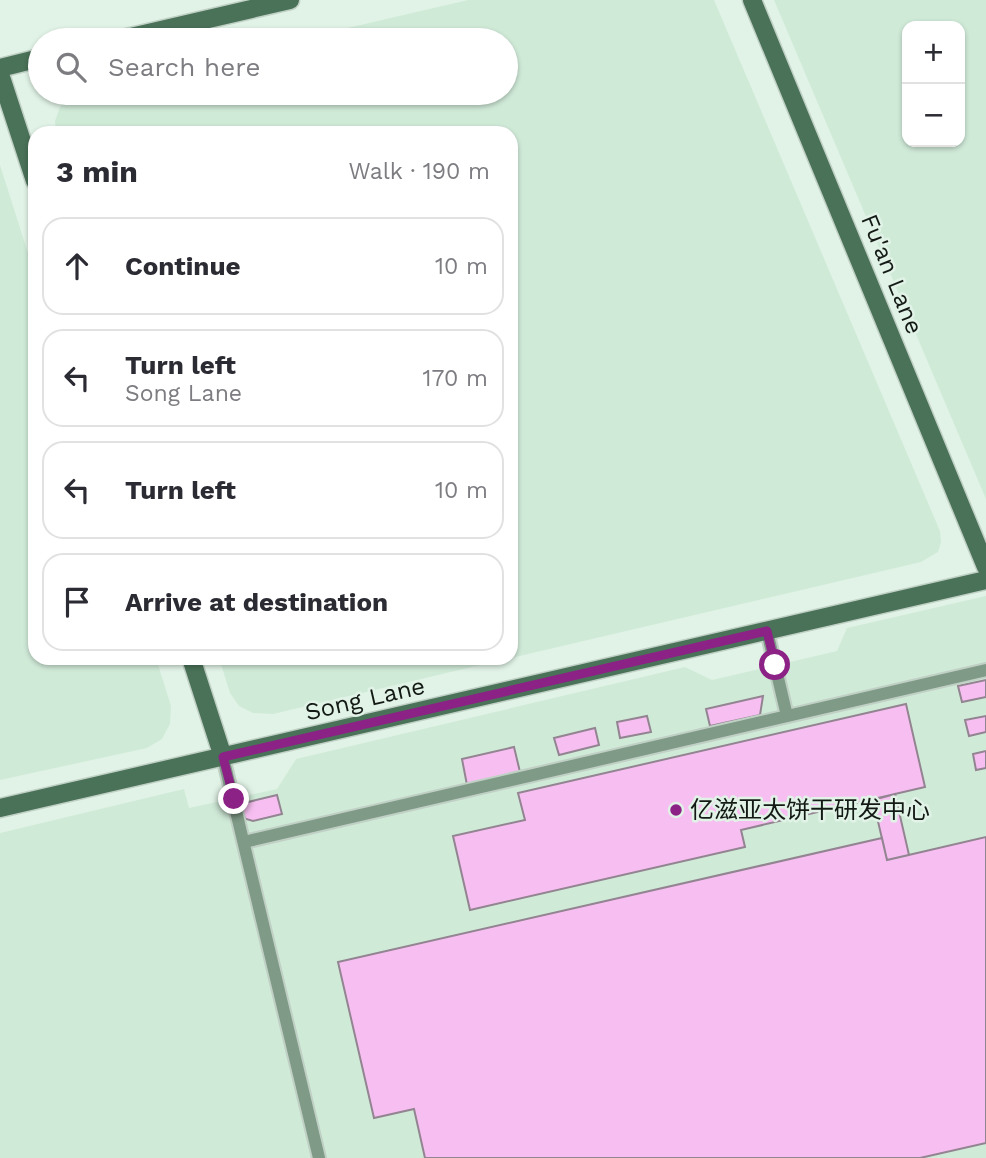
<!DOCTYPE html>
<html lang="en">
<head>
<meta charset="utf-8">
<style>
	body { margin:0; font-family:"Work Sans","Noto Sans SC",sans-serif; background:#f2f2f3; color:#2b2b33 }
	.controls { position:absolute; right:21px; top:21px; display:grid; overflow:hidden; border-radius:14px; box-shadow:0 2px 5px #0004 }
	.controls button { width:63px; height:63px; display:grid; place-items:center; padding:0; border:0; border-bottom:2px solid #e1e1e2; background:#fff; color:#2b2b33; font:35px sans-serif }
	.stop { position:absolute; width:21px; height:21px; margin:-16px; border:5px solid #8c2186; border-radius:50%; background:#fff }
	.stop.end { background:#8c2186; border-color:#fff; box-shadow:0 2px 7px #0008 }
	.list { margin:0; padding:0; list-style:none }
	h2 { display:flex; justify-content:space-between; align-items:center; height:91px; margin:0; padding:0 28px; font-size:30px }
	h2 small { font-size:23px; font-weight:400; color:#7c7c81 }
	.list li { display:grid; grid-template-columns:46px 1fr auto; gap:21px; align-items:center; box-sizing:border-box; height:98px; margin:0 14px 14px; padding:0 14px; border:2px solid #e1e1e2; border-radius:21px }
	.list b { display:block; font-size:26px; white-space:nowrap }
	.list p { margin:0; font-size:23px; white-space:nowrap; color:#7c7c81 }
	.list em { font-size:23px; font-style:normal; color:#7c7c81 }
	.icon { flex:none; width:38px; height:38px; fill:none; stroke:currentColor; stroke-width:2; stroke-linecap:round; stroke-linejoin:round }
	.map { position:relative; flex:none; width:986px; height:1158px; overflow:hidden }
	.search { position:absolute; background:#fff; box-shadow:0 2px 5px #0004; left:28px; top:28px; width:490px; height:77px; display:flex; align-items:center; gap:18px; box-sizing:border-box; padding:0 24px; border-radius:38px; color:#7c7c81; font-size:26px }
	.panel { position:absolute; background:#fff; box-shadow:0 2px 5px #0004; left:28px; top:126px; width:490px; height:539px; border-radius:21px }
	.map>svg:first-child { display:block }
	.built { fill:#d0ead8; fill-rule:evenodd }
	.building { fill:#f7bff1; stroke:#938491; stroke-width:2 }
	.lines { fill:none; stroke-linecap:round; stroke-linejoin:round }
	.lane-casing { stroke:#c0d0c5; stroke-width:16 }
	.secondary-casing { stroke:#c0d0c5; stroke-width:21 }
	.lane { stroke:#7f9a87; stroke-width:12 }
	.secondary { stroke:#4a7258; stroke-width:18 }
	.route { stroke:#8c2186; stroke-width:9 }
	.poi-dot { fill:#8c2186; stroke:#e1f3e6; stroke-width:2.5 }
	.labels { text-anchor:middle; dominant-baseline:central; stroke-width:5; stroke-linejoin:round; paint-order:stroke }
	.street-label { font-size:24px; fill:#131915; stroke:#e1f3e6 }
	.poi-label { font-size:24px; fill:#131915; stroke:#e1f3e6; text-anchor:start }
</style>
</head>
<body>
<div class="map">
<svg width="986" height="1158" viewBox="0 0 986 1158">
	<rect width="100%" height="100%" fill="#e1f3e6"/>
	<path class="built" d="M468 0H714L940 531 941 542 938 552 921 562 511 658V133H56L55 121 60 107 69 96 80 93H506V40H296Z
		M774 0H986V499ZM907 26H960V142H907Z
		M0 165 35 275V658H156L171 706 170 724 162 739 147 748 0 780Z
		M986 596V1158H0V833L184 789 189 808 277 789 296 759 685 667 712 680 837 651 847 628Z
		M219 658H510L273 714 253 713 239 706 230 693Z"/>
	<path class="building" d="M986 680V697L962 702 958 686Z
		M763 696 760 715 710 726 706 709Z
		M906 704 925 787 741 830 745 847 470 910 453 836 525 820 518 793Z
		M647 716 651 732 620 738 617 722Z
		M986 716V732L969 736 965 720Z
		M595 728 599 745 559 755 554 738Z
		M514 747 520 772 467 785 462 759Z
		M986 751V768L976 770 973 754Z
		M895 794 909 855 887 860 873 800Z
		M277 795 282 814 253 821 246 819 242 814 240 804Z
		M986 837V1143L920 1158H425L414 1109 374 1118 338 962 882 838 887 860Z"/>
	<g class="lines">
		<defs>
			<path id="lane" d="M767 631 787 716
				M223 757 319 1158
				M244 842 986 670"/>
			<path id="secondary" d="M752 0 986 567
				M118 40 290 0
				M0 68 40 58
				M0 74 35 181
				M191 658 223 757
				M0 808 986 580"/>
		</defs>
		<use href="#lane" class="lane-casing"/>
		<use href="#secondary" class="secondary-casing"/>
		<use href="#lane" class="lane"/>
		<use href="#secondary" class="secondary"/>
	</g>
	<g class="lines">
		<path class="route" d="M234 799 223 757 767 631 775 665"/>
	</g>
	<circle class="poi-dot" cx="676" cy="810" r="7"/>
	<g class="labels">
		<g class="street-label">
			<text transform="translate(892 274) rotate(68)">Fu'an Lane</text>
			<text transform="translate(365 699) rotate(-13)">Song Lane</text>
		</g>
		<g class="poi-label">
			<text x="690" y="810">亿滋亚太饼干研发中心</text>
		</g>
	</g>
</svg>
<div class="controls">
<button>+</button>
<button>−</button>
</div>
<div class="stop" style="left:775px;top:665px"></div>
<div class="stop end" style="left:234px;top:799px"></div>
<div class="search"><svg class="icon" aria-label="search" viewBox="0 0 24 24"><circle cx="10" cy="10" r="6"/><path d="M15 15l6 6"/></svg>Search here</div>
<section class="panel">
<h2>3 min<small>Walk · 190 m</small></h2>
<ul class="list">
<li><svg class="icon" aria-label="ahead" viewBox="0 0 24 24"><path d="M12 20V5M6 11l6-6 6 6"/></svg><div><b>Continue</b></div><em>10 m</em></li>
<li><svg class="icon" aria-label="left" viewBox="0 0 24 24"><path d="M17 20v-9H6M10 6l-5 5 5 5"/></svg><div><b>Turn left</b><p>Song Lane</p></div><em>170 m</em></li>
<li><svg class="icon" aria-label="left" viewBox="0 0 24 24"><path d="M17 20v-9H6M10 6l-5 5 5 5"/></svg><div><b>Turn left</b></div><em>10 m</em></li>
<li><svg class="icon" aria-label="arrive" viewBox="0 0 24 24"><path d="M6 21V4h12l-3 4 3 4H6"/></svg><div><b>Arrive at destination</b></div></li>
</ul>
</section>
</div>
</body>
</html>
